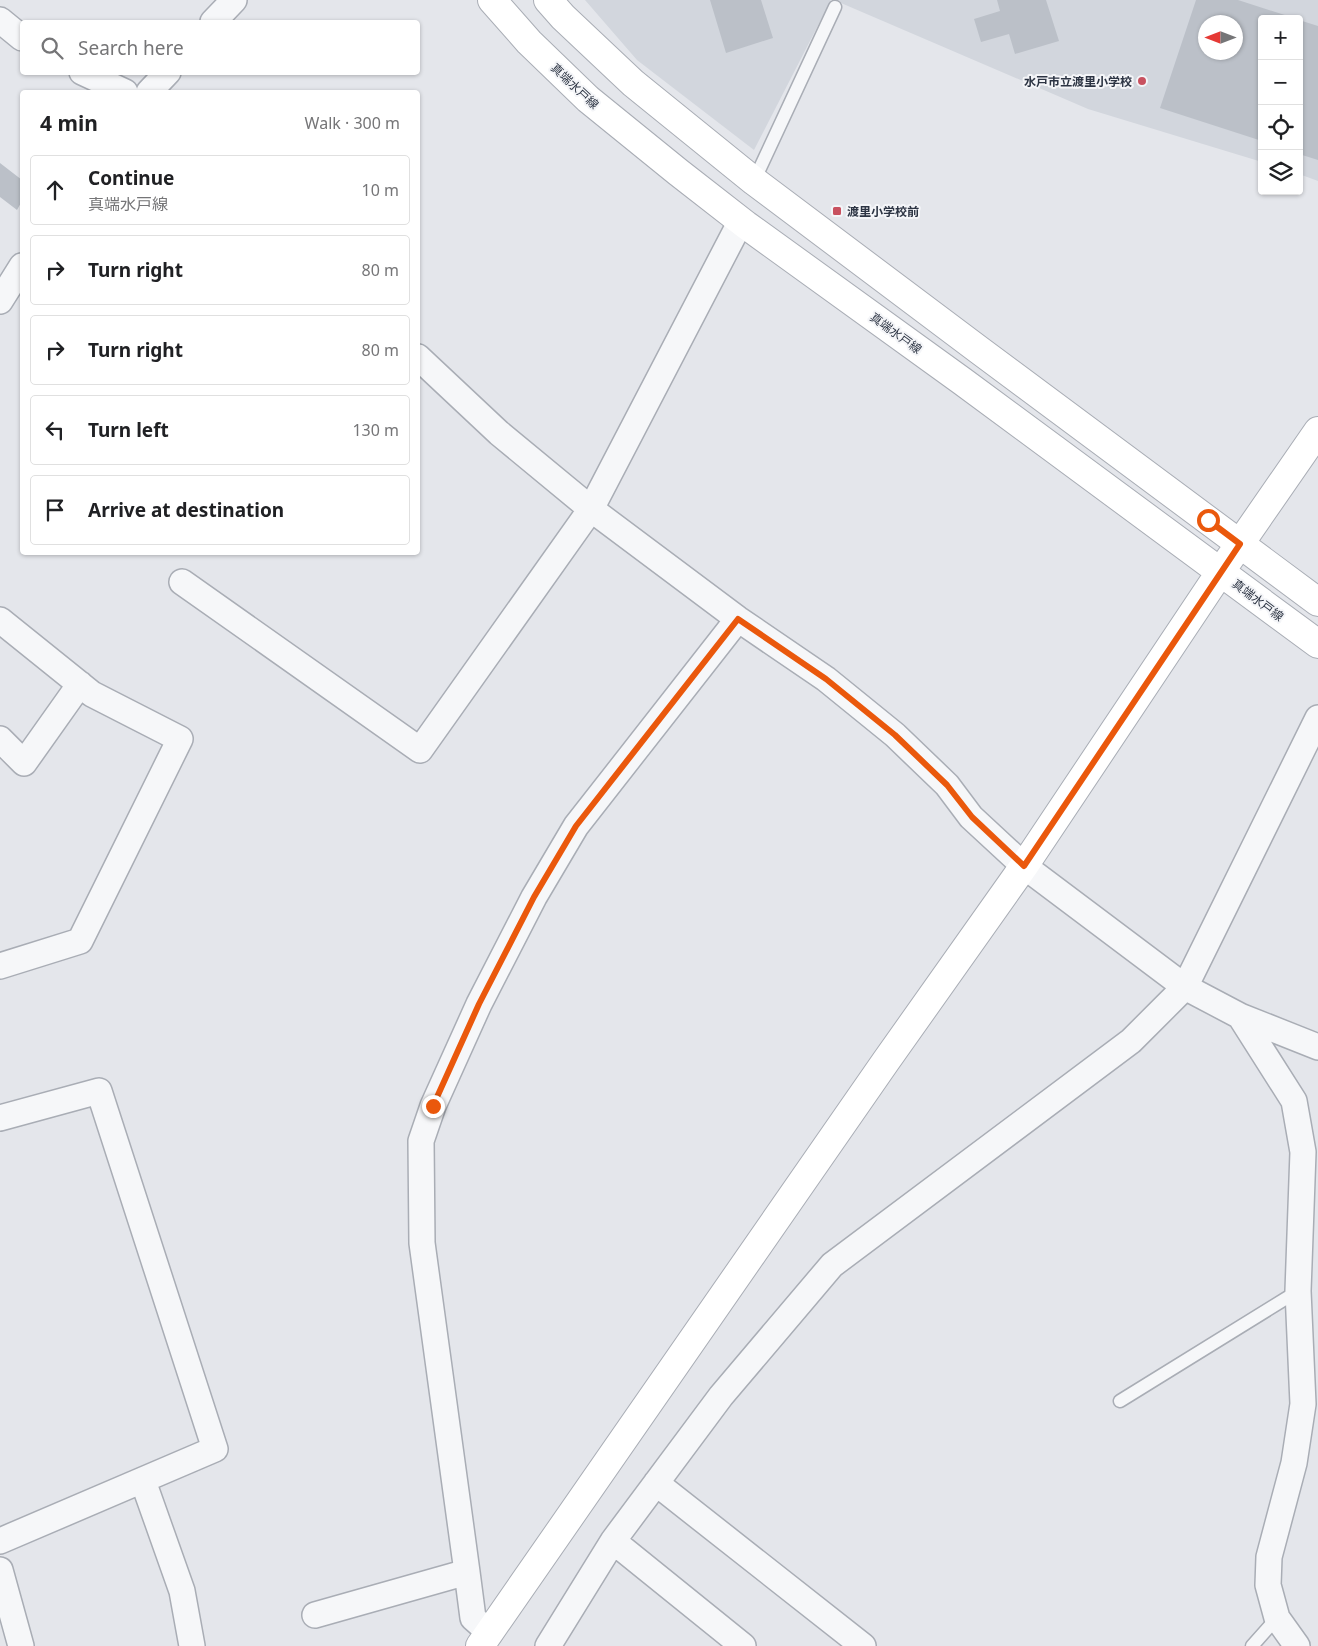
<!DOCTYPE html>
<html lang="en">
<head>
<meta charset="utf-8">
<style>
	body { margin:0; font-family:"Noto Sans","Noto Sans JP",sans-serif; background:#f2f2f2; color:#202124 }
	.controls { position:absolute; right:15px; top:15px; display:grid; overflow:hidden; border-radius:5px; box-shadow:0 1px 4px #0004 }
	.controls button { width:45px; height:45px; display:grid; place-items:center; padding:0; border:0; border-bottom:1px solid #e0e0e0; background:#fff; color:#202124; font:25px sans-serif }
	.compass { position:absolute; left:1198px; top:15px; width:45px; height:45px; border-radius:50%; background:#fff; box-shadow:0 1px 4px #0004; rotate:270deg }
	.stop { position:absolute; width:15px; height:15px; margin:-11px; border:4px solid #ea580c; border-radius:50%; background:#fff }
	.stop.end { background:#ea580c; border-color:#fff; box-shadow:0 1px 5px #0008 }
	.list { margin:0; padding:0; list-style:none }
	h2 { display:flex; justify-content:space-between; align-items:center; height:65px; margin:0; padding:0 20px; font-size:21px }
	h2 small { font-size:16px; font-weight:400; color:#757577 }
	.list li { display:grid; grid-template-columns:32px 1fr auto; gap:15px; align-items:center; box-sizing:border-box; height:70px; margin:0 10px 10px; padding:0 10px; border:1px solid #e0e0e0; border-radius:5px }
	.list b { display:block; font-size:19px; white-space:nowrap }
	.list p { margin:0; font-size:16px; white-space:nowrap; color:#757577 }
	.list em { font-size:16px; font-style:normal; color:#757577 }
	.icon { flex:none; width:28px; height:28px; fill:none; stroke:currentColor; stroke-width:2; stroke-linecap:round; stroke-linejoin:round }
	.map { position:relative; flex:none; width:1318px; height:1646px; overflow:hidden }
	.search { position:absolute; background:#fff; box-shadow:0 1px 4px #0004; left:20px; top:20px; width:400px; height:55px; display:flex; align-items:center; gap:12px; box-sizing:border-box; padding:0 18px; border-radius:5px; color:#757577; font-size:19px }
	.panel { position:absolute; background:#fff; box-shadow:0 1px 4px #0004; left:20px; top:90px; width:400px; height:465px; border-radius:5px }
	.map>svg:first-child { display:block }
	.built { fill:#d2d6dd; fill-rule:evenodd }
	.building { fill:#bbc0c8; fill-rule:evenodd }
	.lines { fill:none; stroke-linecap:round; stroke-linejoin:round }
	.lane-casing { stroke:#a9adb5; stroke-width:15 }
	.street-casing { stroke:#a9adb5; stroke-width:28 }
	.secondary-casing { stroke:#a9adb5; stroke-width:30 }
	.lane { stroke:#f6f7f9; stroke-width:12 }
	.street { stroke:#f6f7f9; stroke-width:25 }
	.secondary { stroke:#fff; stroke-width:28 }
	.route { stroke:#ea580c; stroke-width:6 }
	.poi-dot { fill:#c8515f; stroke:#f4f5f8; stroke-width:2 }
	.labels { text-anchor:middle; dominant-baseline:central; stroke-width:4; stroke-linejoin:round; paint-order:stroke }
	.poi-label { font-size:12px; font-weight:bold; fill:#2c3443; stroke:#f4f5f8; text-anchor:end }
	.street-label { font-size:12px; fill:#2c3443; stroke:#f4f5f8 }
</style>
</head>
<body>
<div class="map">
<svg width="1318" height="1646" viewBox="0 0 1318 1646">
	<rect width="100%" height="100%" fill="#e4e6eb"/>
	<path class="built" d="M585 0H831L754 150 637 60Z
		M834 0H1318V181L1299 174V19H1262V162L1088 109ZM1206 22H1236V52H1206Z"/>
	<path class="building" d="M710 0H761L773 38 726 53Z
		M997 0H1046L1059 41 1015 54 1009 34 981 42 974 19 1000 11Z
		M1196 0H1238L1294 18 1262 19V141L1160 108ZM1206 22H1236V52H1206Z
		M1299 20 1318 26V160L1299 154Z
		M0 163 22 180V201L17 210 0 197Z"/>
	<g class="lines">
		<defs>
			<path id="lane" d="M754 181 835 7
				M1120 1401 1298 1291
				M1252 1646 1277 1618"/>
			<path id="street" d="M0 20 22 38
				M213 22 234 0
				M82 72 125 92
				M149 92 168 72
				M0 301 22 266
				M418 357 499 433 591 509 738 619 826 679 895 735 947 785 971 817 1024 866 1185 987 1240 1016 1294 1101 1303 1152 1298 1291 1303 1404 1294 1463 1269 1557 1268 1585 1277 1618 1297 1646
				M182 582 420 750 591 509 741 221
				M0 620 92 694 180 739 80 941 0 966
				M0 739 24 763 80 684
				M1240 1016 1318 1047
				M0 1118 99 1091 215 1449 0 1541
				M143 1481 182 1591 192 1646
				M656 1483 863 1646
				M613 1541 743 1646
				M0 1570 21 1646
				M315 1615 467 1572
				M490 1633 473 1618 467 1572 422 1243 421 1141 433 1106 479 1004 534 897 576 826 738 619
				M548 1646 613 1541 721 1396 832 1265 1131 1041 1185 987 1318 718"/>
			<path id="secondary" d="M492 0 529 42 588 99 678 172 746 225 962 381 1318 644
				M548 0 563 17 633 83 754 181 979 350 1318 602
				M480 1646 886 1061 1024 866 1221 571 1318 431"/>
		</defs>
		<use href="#lane" class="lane-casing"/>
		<use href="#street" class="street-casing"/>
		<use href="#secondary" class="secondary-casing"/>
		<use href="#lane" class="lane"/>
		<use href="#street" class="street"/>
		<use href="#secondary" class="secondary"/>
	</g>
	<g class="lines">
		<path class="route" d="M433 1106 479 1004 534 897 576 826 738 619 826 679 895 735 947 785 972 817 1024 866 1240 544 1208 520"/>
	</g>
	<g class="poi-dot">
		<circle cx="1142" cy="81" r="5"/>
		<rect x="832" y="206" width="10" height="10" rx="2.5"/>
	</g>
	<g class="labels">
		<g class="poi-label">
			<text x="1132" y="81">水戸市立渡里小学校</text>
			<text x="847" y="211" text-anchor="start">渡里小学校前</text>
		</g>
		<g class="street-label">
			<text transform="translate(575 86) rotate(43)">真端水戸線</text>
			<text transform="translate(896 333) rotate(36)">真端水戸線</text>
			<text transform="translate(1258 600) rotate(37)">真端水戸線</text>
		</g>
	</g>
</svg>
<div class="controls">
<button>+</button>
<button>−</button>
<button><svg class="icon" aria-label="locate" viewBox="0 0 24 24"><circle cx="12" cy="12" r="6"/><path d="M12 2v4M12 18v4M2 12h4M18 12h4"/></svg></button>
<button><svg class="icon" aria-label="layers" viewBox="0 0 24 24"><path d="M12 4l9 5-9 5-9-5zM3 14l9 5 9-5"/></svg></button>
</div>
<svg class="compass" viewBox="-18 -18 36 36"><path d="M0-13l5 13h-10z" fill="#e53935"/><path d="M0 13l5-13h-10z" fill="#757577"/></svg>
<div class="stop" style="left:1208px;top:520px"></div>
<div class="stop end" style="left:433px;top:1106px"></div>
<div class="search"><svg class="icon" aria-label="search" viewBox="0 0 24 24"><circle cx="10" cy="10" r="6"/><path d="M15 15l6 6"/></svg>Search here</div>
<section class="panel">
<h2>4 min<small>Walk · 300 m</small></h2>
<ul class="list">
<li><svg class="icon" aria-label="ahead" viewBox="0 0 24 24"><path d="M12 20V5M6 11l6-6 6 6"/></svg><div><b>Continue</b><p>真端水戸線</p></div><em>10 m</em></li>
<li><svg class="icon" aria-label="right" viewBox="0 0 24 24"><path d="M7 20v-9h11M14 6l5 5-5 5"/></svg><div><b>Turn right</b></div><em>80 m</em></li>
<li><svg class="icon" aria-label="right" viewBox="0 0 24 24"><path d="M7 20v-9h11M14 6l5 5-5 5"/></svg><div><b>Turn right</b></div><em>80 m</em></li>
<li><svg class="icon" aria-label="left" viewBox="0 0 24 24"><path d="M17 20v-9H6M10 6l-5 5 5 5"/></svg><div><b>Turn left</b></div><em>130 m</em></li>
<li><svg class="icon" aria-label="arrive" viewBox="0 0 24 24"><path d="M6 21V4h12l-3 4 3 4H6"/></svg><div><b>Arrive at destination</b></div></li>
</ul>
</section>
</div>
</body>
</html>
